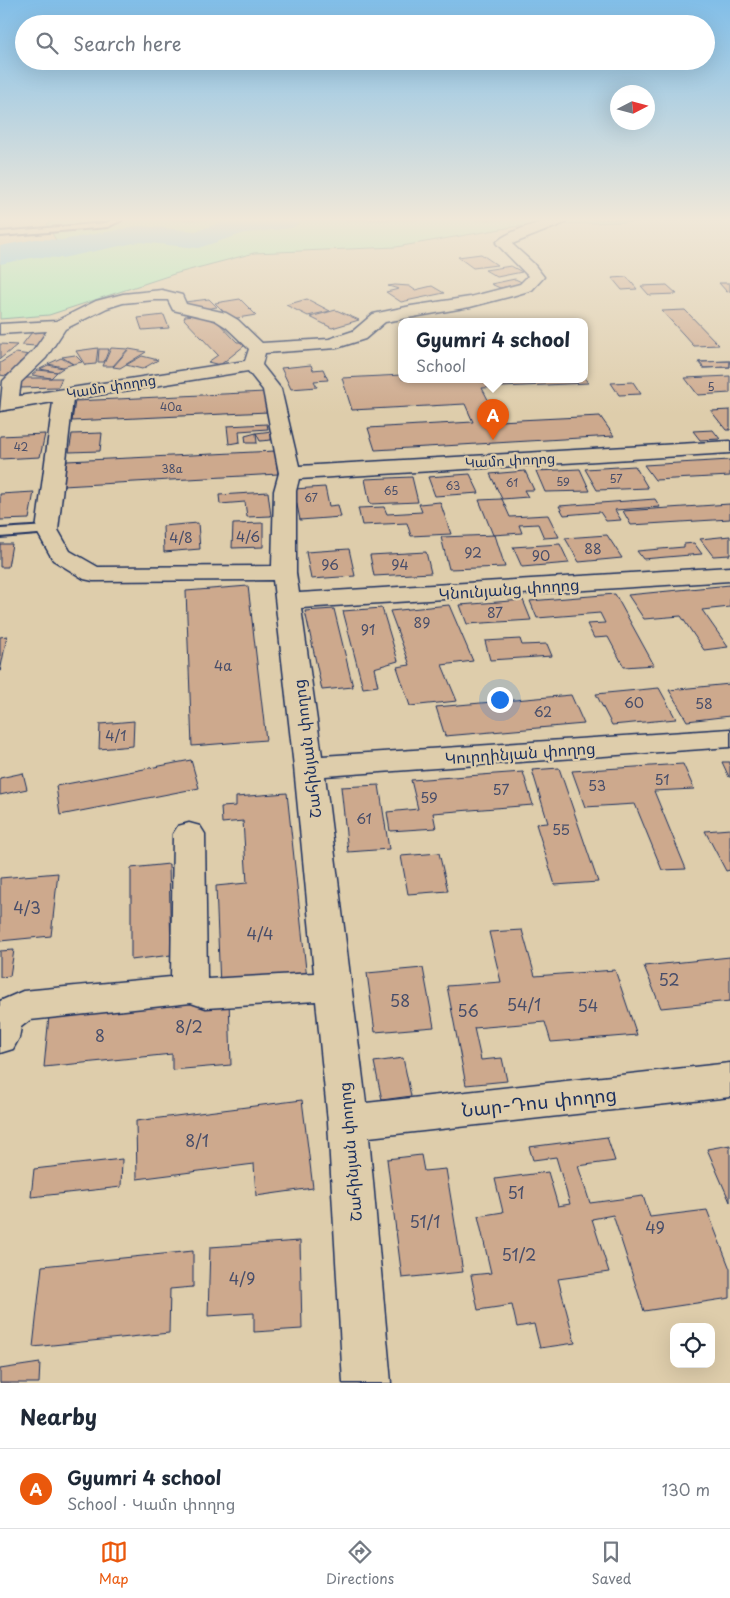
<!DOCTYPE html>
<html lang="en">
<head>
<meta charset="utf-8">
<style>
	body { margin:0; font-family:"Playpen Sans","Noto Sans Armenian",sans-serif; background:#f6f6f7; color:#1f2937 }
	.controls { position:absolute; right:15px; bottom:15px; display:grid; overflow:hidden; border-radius:10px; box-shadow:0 5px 20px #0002 }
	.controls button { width:45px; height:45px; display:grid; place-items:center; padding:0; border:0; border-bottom:1px solid #e0e1e3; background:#fff; color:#1f2937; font:25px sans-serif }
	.compass { position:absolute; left:610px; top:85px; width:45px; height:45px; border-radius:50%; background:#fff; box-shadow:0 5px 20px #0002; rotate:84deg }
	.you { position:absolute; left:499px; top:699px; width:18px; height:18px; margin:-12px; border:4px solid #fff; border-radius:50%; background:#1a73e8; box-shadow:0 0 0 8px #1a73e833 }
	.badge { display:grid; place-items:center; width:32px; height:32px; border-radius:50%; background:#ea580c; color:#fff; font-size:16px; font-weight:700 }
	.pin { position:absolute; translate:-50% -41px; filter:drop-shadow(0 1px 2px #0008) }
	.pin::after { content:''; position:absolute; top:26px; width:18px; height:15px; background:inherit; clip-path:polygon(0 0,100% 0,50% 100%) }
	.popup { position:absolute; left:398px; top:318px; width:190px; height:65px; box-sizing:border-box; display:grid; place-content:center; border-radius:10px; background:#fff; filter:drop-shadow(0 1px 4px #0005); font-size:16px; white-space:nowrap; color:#747a83 }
	.popup b { font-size:19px; color:#1f2937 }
	.popup::after { content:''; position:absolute; left:50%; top:100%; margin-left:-10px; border:10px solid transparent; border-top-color:#fff }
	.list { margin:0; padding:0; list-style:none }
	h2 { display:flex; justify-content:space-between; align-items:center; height:65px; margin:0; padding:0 20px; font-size:21px }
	h2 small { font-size:16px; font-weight:400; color:#747a83 }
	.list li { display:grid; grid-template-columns:32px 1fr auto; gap:15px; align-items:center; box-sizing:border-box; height:80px; padding:0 20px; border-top:1px solid #e0e1e3 }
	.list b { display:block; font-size:19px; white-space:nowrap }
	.list p { margin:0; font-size:16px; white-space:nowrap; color:#747a83 }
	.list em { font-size:16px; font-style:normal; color:#747a83 }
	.icon { flex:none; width:28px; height:28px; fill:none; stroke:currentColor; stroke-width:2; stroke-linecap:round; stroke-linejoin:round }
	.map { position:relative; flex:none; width:730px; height:1383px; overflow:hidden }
	.search { position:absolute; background:#fff; box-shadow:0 5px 20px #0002; left:15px; right:15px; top:15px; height:55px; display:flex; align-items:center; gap:12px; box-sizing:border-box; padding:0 18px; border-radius:28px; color:#747a83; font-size:19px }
	.sheet { height:145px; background:#fff }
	nav { display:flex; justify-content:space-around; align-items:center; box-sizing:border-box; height:70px; border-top:1px solid #e0e1e3; background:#fff; font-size:14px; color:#747a83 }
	nav a { display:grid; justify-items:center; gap:2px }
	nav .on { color:#ea580c }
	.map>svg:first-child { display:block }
	.green { fill:#a8ebb6; stroke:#628d8a }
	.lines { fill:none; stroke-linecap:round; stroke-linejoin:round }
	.river { fill:#86cee7; fill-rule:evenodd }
	.building { fill:#cda98d; stroke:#1b2f5e }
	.service-casing { stroke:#1b2f5e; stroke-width:4 }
	.minor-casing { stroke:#1b2f5e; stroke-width:3 }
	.service { fill:#decdab; fill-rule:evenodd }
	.minor { fill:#decdab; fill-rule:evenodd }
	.labels { text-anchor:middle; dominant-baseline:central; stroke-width:4.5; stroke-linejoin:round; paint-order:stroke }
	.far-number-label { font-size:11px; fill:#484e6a }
	.far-street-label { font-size:14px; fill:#1b2f5e; stroke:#decdab }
	.number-label { font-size:14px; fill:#484e6a }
	.street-label { font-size:16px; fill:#1b2f5e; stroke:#decdab }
	.near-number-label { font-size:16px; fill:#484e6a }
	.near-street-label { font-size:19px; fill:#1b2f5e; stroke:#decdab }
</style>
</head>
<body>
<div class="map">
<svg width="730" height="1383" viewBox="0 0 730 1383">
	<rect width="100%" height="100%" fill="#decdab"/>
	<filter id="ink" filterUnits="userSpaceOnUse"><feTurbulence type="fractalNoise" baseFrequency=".02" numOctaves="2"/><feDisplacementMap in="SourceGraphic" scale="10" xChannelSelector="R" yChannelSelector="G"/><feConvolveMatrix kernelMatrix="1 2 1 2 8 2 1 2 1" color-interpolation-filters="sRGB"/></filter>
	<g filter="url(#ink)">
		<path class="green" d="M55 220H730V221L700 220 552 224 513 227 396 247 254 253 174 274 49 315 0 319V261L42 254 58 244 47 224Z"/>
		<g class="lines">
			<path class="river" d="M230 220H300L296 226 291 228 245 233 198 248 139 242 62 258 36 257 0 264V246L36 239 62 240 139 226 196 231Z"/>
		</g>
		<path class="building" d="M481 254 497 265 473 268 458 257Z
			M511 266 522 272 497 277 485 270Z
			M627 277 637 289 622 290 612 278Z
			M515 279 524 283 500 288 491 284Z
			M719 283H730V291L727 292Z
			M395 285 409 286 415 290 432 286 444 293 401 302 386 292 399 289 388 286Z
			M667 285 677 294 649 295 641 286Z
			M209 299 217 307 193 311 185 302Z
			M240 299 256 315 231 319 215 303Z
			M307 299 330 311 308 316 286 305Z
			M336 310 359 320 332 328 310 317Z
			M685 310 719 345 694 346 662 311Z
			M204 314 213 317 237 342H243L244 346 220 365 208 362 218 355 184 319 185 316Z
			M164 315 169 328 142 330 138 318Z
			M35 328H49L36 346 22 345Z
			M0 344 17 345 0 359Z
			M98 348 96 364 85 365 76 351Z
			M111 348 128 349 113 366H103Z
			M99 349H109L104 362H98Z
			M129 349 146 352 120 368 113 367Z
			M16 353 30 355 19 363H24L6 376 0 375V363Z
			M75 355 82 362 73 364 62 357Z
			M142 356 158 360 142 369 126 365Z
			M61 358 73 364 63 367 48 364Z
			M730 361V367L704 368 699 362Z
			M730 361V367L703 368 698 362Z
			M48 365 63 368 57 372 40 369Z
			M311 365 313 370 323 369 328 380 314 381 317 387 291 389 281 368Z
			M38 370 57 372 51 378 32 375Z
			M402 375V379L584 377 588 383 482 388 499 421 600 416 614 436 375 450 368 428 473 422 465 404 352 410 342 378Z
			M730 376V393L698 395 685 378Z
			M22 378H62L58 387 18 388Z
			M633 382 641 394 619 395 611 383Z
			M265 392 268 412 72 421 75 401Z
			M730 410V430H726L711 411Z
			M267 424 268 429 239 431 240 442 229 444 227 426Z
			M713 430 720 439 700 440 693 431Z
			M272 431 271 440 260 441 256 433Z
			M102 433 100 451 69 452 72 434Z
			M256 433 257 443H246L245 436Z
			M45 434 40 457 0 459V436Z
			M275 451 278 474 63 486 67 461Z
			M730 460V476L655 480 644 465Z
			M635 466 648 488 597 490 585 469Z
			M580 469 590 491 545 492 536 471Z
			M525 471 534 490H524L528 497 502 499 490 474Z
			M470 474 479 493 435 496 428 477Z
			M412 477 418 502 370 504 365 479Z
			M325 487 329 506 338 505 341 517 300 520 294 489Z
			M34 492 29 519 0 520V494Z
			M268 492 271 516 247 517 245 502 220 504 219 495Z
			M502 499 510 517 548 515 559 537 544 538 538 524 519 525 522 533 493 535 479 500Z
			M655 499 660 507 615 510 621 520 606 521 600 512 564 515 559 506Z
			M440 502 451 534 411 536 407 523 362 525 358 508 384 507 387 514 422 512 419 504Z
			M730 504V519L631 525 623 511Z
			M198 523 200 549 164 552 163 526Z
			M263 523V547L232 548 233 524Z
			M495 535 505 567 449 569 441 537Z
			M607 535 622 558 579 562 565 538Z
			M730 536V555L713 556 700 539Z
			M694 543 702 554 643 559 637 551 684 547V544Z
			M0 544H12L8 567H0Z
			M560 544 569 563 522 567 513 547Z
			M349 549 355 576 311 579 306 552Z
			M426 552 431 573 374 576 370 555Z
			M730 585V607L702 610 728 647 704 650 681 616 644 619 628 595Z
			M248 586 266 740 192 746 186 591Z
			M615 594 654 665 624 667 608 637 594 638 587 624 605 623 600 613 537 618 530 601Z
			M523 600 531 620 467 624 460 605Z
			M449 605 473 661 442 665 457 701 410 706 397 667 410 665 390 611Z
			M382 608 398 661 374 668 378 686 363 688 343 611Z
			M334 609 353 687 322 690 305 611Z
			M7 636 0 672V637Z
			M520 639 522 645 547 644 552 656 490 660 485 641Z
			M730 684V716L687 721 669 690Z
			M659 688 676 719 612 725 596 694Z
			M571 695 584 724 445 736 436 707Z
			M134 721 133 746 99 749 100 724Z
			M191 760 199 788 60 815 56 786Z
			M722 762H730V777H729Z
			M683 764 694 789 654 791 686 869 662 870 635 804 585 807 572 771Z
			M559 768 598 882 555 885 536 824 548 823 532 770Z
			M523 772 533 805 433 813 436 828 390 831 387 812 418 809 411 780Z
			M23 773 27 789 0 795V778Z
			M379 785 389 849 348 852 341 787Z
			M287 793 307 979 220 987 216 886 247 883 243 821 222 823 221 807 236 806V797Z
			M730 829V870L726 871 705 831Z
			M439 853 448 891 408 894 401 856Z
			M169 864 171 955 131 960V868Z
			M58 873 51 936 0 941V878Z
			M522 930 535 976 615 970 637 1035 551 1042 545 1022 474 1028 481 1060 502 1058 507 1081 466 1085 447 986 501 982 489 932Z
			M14 950 10 976 0 977V951Z
			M730 957V1001L661 1008 644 966Z
			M423 968 434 1027 375 1032 367 973Z
			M229 999 231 1065 172 1070V1054L44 1067 49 1016Z
			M403 1058 411 1096 382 1100 374 1062Z
			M302 1100 313 1188 256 1196 254 1164 137 1179 136 1121Z
			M607 1137 615 1161 578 1166 590 1203 643 1196 650 1217 707 1210 730 1269V1298L644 1311 613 1215 592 1219 609 1272 558 1279 575 1343 540 1348 534 1324 517 1327 512 1305 478 1310 471 1275 491 1273 478 1216 503 1212 495 1179 548 1172 558 1206 570 1204 556 1157 533 1160 529 1147Z
			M730 1145V1202L707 1149Z
			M421 1155 424 1171 446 1169 463 1272 402 1278 387 1159Z
			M122 1159 121 1187 31 1197 34 1169Z
			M300 1241 302 1329 254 1332V1313L208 1316 210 1247Z
			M193 1251V1287L170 1289 169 1333 33 1347 42 1266Z
			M40 1363 39 1383H0V1369Z"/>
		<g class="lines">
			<defs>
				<path id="service" d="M112 220H122L108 227 0 236V232L106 223Z
					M47 526 53 530 51 533 0 537V529Z"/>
				<path id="minor" d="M547 220H567L565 223 512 244 533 263 544 277 532 290 512 296 470 307 385 322 365 339 337 348 265 353 262 365 281 389 299 466 730 441V453L299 479 296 491V573L299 593 730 567V581L301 608 322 756 730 729V747L325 776 366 1103 730 1063V1097L369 1137 391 1383H343L328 1122 316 1001 206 1008 191 1003 30 1020 21 1027 19 1038 13 1049 0 1053V1001L23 991 171 977 173 834 178 826 189 823 200 826 205 834 207 979 314 973 294 767 273 580 93 581 84 579 53 560 36 530 53 402 0 411 3 381 34 350 47 331 0 334V324L56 321 96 301 123 294 162 290 182 295 186 304 226 313 238 320 262 343 329 339 353 331 373 314 411 306 470 297 520 284 528 276 496 243C504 232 534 225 547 220ZM155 300H168L173 310 215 320 226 327 249 349 245 361 19 396 21 382 46 358 65 329 107 308 123 303ZM248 371 263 390 279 473 274 491 272 566 98 567 70 551 58 530 73 399Z"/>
			</defs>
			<use href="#service" class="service-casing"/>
			<use href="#minor" class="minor-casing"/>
			<use href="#service" class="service"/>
			<use href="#minor" class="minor"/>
		</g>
	</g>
	<linearGradient id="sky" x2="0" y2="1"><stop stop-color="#81bee8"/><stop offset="0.53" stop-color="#f0e8d9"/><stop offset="1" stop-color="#f0e8d9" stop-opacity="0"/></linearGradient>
	<rect width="730" height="414" fill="url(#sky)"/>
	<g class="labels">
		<g class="far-number-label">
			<text x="711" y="386">5</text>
			<text x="171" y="406">40a</text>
			<text x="21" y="446">42</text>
			<text x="172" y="468">38a</text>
			<text x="616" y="478">57</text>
			<text x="563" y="481">59</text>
			<text x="512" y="482">61</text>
			<text x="453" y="485">63</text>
			<text x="391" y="490">65</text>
			<text x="311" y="497">67</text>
		</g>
		<g class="far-street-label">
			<text transform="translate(111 386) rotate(-9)">Կամո փողոց</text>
			<text transform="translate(510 460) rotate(-3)">Կամո փողոց</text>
		</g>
		<g class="number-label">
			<text x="248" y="536">4/6</text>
			<text x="181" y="537">4/8</text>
			<text x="593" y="548">88</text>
			<text x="473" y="552">92</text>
			<text x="541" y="555">90</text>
			<text x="330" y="564">96</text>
			<text x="400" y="564">94</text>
			<text x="495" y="612">87</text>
			<text x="422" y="622">89</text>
			<text x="368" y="629">91</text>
			<text x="223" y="665">4a</text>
			<text x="634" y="702">60</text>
			<text x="704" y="703">58</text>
			<text x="543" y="711">62</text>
			<text x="116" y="735">4/1</text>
			<text x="662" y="779">51</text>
			<text x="597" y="785">53</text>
			<text x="501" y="789">57</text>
			<text x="429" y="797">59</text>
			<text x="364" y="818">61</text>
			<text x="561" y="829">55</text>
		</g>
		<g class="street-label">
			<text transform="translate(509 588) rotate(-4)">Կնունյանց փողոց</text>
			<text transform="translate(306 749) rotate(-97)">Շահինյան փողոց</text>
			<text transform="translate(520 752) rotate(-4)">Կուրղինյան փողոց</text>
			<text transform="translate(349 1152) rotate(-95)">Շահինյան փողոց</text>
		</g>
		<g class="near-number-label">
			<text x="27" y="907">4/3</text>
			<text x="260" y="933">4/4</text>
			<text x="669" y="979">52</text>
			<text x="400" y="1000">58</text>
			<text x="524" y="1004">54/1</text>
			<text x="588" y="1005">54</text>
			<text x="468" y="1010">56</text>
			<text x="189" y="1026">8/2</text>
			<text x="100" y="1035">8</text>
			<text x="197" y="1140">8/1</text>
			<text x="516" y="1192">51</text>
			<text x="425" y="1221">51/1</text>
			<text x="655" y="1227">49</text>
			<text x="519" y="1254">51/2</text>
			<text x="242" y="1278">4/9</text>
		</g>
		<g class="near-street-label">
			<text transform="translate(539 1101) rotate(-6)">Նար-Դոս փողոց</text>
		</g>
	</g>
</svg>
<div class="controls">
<button><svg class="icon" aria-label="locate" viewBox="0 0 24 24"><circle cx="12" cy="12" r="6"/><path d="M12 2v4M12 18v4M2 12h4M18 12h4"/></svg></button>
</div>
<svg class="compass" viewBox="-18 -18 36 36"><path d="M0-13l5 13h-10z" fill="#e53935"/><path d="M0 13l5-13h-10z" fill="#747a83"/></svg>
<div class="you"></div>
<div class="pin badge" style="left:493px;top:440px">A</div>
<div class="popup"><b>Gyumri 4 school</b>School</div>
<div class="search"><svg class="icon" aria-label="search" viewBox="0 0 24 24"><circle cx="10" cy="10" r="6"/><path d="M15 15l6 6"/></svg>Search here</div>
</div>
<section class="sheet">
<h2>Nearby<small></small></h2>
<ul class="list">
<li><span class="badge">A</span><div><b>Gyumri 4 school</b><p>School · Կամո փողոց</p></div><em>130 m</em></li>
</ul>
</section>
<nav>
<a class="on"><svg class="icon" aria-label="map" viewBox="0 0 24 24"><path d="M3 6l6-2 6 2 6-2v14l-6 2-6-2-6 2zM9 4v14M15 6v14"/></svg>Map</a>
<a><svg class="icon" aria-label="directions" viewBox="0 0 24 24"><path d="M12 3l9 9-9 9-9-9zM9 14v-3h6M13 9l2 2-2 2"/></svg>Directions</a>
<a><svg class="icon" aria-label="saved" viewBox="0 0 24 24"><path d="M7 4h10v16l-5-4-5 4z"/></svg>Saved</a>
</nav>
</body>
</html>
